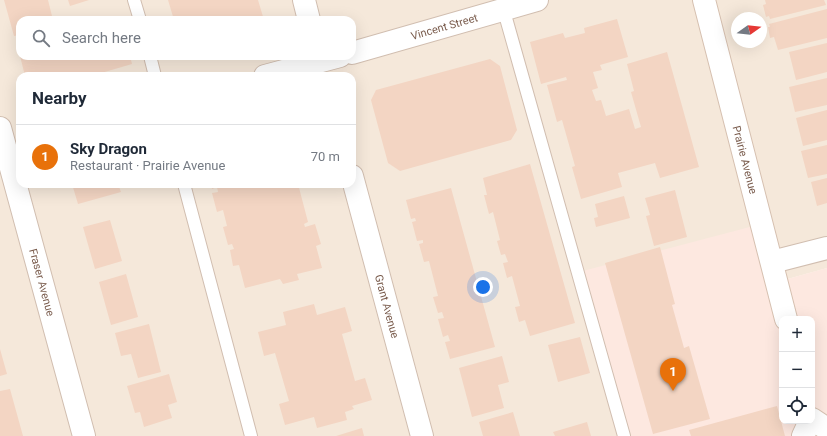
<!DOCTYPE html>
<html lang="en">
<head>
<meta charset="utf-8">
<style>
	body { margin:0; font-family:Roboto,sans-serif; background:#f6f6f7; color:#1f2937 }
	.controls { position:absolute; right:12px; bottom:12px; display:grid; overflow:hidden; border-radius:8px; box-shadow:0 4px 16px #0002 }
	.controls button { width:36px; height:36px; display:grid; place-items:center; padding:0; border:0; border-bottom:1px solid #e0e1e3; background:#fff; color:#1f2937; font:20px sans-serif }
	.compass { position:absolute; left:731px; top:12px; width:36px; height:36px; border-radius:50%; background:#fff; box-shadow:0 4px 16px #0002; rotate:75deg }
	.you { position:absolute; left:483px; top:287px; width:14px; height:14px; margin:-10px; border:3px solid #fff; border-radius:50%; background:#1a73e8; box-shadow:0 0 0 6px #1a73e833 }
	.badge { display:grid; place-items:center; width:26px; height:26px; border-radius:50%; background:#db2777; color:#fff; font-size:13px; font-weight:700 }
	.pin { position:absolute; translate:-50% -33px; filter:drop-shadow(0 1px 2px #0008) }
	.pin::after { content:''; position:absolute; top:21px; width:14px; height:12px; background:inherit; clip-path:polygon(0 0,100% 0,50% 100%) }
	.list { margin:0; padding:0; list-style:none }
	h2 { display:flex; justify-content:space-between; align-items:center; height:52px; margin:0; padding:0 16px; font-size:17px }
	h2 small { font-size:13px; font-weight:400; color:#747a83 }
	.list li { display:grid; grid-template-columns:26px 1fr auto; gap:12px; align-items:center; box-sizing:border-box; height:64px; padding:0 16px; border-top:1px solid #e0e1e3 }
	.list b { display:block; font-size:15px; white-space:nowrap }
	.list p { margin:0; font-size:13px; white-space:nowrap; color:#747a83 }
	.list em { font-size:13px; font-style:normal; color:#747a83 }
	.icon { flex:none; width:22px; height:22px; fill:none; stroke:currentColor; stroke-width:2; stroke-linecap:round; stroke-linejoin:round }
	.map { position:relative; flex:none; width:827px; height:436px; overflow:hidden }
	.search { position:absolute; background:#fff; box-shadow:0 4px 16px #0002; left:16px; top:16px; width:340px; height:44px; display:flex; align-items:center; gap:10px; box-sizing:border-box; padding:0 14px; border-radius:12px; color:#747a83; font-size:15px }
	.panel { position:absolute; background:#fff; box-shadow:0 4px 16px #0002; left:16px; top:72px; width:340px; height:116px; border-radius:12px }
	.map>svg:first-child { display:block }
	.residential { fill:#f5e8da; fill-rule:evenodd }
	.commercial { fill:#fde8e0; fill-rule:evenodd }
	.building { fill:#f3d5c3 }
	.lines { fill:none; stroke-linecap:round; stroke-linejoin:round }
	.lane-casing { stroke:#d1beb0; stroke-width:14 }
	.street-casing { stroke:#d1beb0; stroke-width:24 }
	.secondary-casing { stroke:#d6c0b0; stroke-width:24 }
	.lane { stroke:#fff; stroke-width:12 }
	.street { stroke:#fff; stroke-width:22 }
	.secondary { stroke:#fff; stroke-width:22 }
	.labels { text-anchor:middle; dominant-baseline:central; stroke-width:3.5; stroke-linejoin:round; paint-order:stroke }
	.street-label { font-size:11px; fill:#7a5c4d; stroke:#fffaf3 }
</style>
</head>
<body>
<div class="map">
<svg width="827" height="436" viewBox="0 0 827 436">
	<rect width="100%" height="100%" fill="#fdf6ec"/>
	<path class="residential" d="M0 0H827V268L784 280 622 436H0ZM737 18H761V42H737ZM20 20H352V56H20ZM20 76H352V184H20Z"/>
	<path class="commercial" d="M769 222 784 280 827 268V436H622L579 272ZM782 319H812V421H782Z"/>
	<path class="building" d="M4 0H48L53 20H20V35L14 36Z
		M68 0H89L70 6Z
		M168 0H258L264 20H174Z
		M765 0H824L826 5 770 19 769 16 766 17 763 5 766 4Z
		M827 9V38L778 50 774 37 770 38 768 27H770L769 24Z
		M617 19 628 57 600 65 602 70 593 72 598 88 592 90 596 101 601 100 606 116 629 109 635 129 641 127 631 92 634 91 627 64 667 52 699 167 660 178 655 163 618 173 622 187 581 199 572 167 575 166 562 120 557 122 547 85 567 80 566 77 541 84 530 42 563 33 565 38 585 33 584 28Z
		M827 43V72L796 80 789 52Z
		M20 56H130L132 64 91 76H25Z
		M490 59 500 66 517 130 511 140 400 171 388 163 371 100 376 90Z
		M827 78V105L795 112 789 87Z
		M827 110V140L803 146 796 118Z
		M827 145V174L808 178 801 151Z
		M530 164 575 323 530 336 525 320 519 322 515 307 520 306 512 276 507 278 503 263 508 262 505 254 501 255 497 241 500 240 493 212 489 214 484 195H487L483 178Z
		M827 178V203L817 206 811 182Z
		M72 184H118L121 192 78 204Z
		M211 184H298L308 222 304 224 305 227 315 224 321 244 316 246 322 268 297 274 299 280 283 284 280 279 245 288 239 265 233 266 230 250 234 249 232 244 228 245 223 227 227 226 223 210 217 212 212 193 218 192 217 187 212 189Z
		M451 188 495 347 450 359 445 342 450 341 448 335 443 337 438 319 444 318 442 312 438 313 433 297 438 296 429 261 424 262 419 244 423 243V240L417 241 412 222 416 221 415 218 411 219 406 200Z
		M675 190 687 237 654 246 646 216 650 215 645 198Z
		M624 196 630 218 596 227 594 218 598 217 595 204Z
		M110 220 122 261 95 269 83 227Z
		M660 247 675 304 672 305 684 348 689 346 710 419 653 434 605 263Z
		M126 274 138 317 111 325 99 282Z
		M314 304 317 315 345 307 352 331 342 334 355 381 365 378 372 400 352 406 354 409 345 412 347 420 317 428 314 417 285 425 279 404 289 401 275 353 264 356 258 332 286 325 283 312Z
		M149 324 161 372 138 378 131 354 121 356 115 333Z
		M580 337 590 373 558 382 548 345Z
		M0 349 7 374 0 376Z
		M502 356 509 382 498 385 504 408 472 417 459 368Z
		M169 374 177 402 168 405 172 418 144 427 140 412 135 413 127 386Z
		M10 389 23 436H0V391Z
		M777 406 785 436H691L689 430Z
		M513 412 520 436H483L479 422Z
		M587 422 591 436H555L553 432Z
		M362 428 364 436H336Z"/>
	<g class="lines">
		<defs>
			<path id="lane" d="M134 0 140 20
				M502 4 624 436
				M150 56 155 76
				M184 184 251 436"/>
			<g id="street">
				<path d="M304 0 309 20"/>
				<path id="s1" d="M352 53 537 0"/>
				<path d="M265 76 340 56"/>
				<path id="s2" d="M0 128 84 436"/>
				<path id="s3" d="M352 176 422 436"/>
				<path d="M772 262 827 248"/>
			</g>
			<g id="secondary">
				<path id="s4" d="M704 0 786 319"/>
				<path d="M812 419 827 429"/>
				<path d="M803 436 810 421"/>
			</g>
		</defs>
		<use href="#lane" class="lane-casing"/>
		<use href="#street" class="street-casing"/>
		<use href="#secondary" class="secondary-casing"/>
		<use href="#lane" class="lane"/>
		<use href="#street" class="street"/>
		<use href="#secondary" class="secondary"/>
	</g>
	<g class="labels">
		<g class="street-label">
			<text stroke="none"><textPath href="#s1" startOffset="96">Vincent Street</textPath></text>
			<text stroke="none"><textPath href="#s4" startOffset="165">Prairie Avenue</textPath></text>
			<text stroke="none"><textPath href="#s2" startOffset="160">Fraser Avenue</textPath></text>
			<text stroke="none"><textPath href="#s3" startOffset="135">Grant Avenue</textPath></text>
		</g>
	</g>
</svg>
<div class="controls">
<button>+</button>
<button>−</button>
<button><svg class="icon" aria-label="locate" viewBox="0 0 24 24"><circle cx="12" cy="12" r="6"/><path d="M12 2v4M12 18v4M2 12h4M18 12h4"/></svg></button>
</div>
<svg class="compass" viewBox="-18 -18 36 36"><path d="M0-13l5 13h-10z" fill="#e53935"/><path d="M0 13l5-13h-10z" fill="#747a83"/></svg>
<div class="you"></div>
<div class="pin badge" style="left:673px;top:391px;background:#e8710a">1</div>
<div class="search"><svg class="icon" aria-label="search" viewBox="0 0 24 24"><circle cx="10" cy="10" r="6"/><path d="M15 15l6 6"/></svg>Search here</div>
<section class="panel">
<h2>Nearby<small></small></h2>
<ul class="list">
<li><span class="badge" style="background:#e8710a">1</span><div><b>Sky Dragon</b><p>Restaurant · Prairie Avenue</p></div><em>70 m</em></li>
</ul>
</section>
</div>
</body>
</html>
